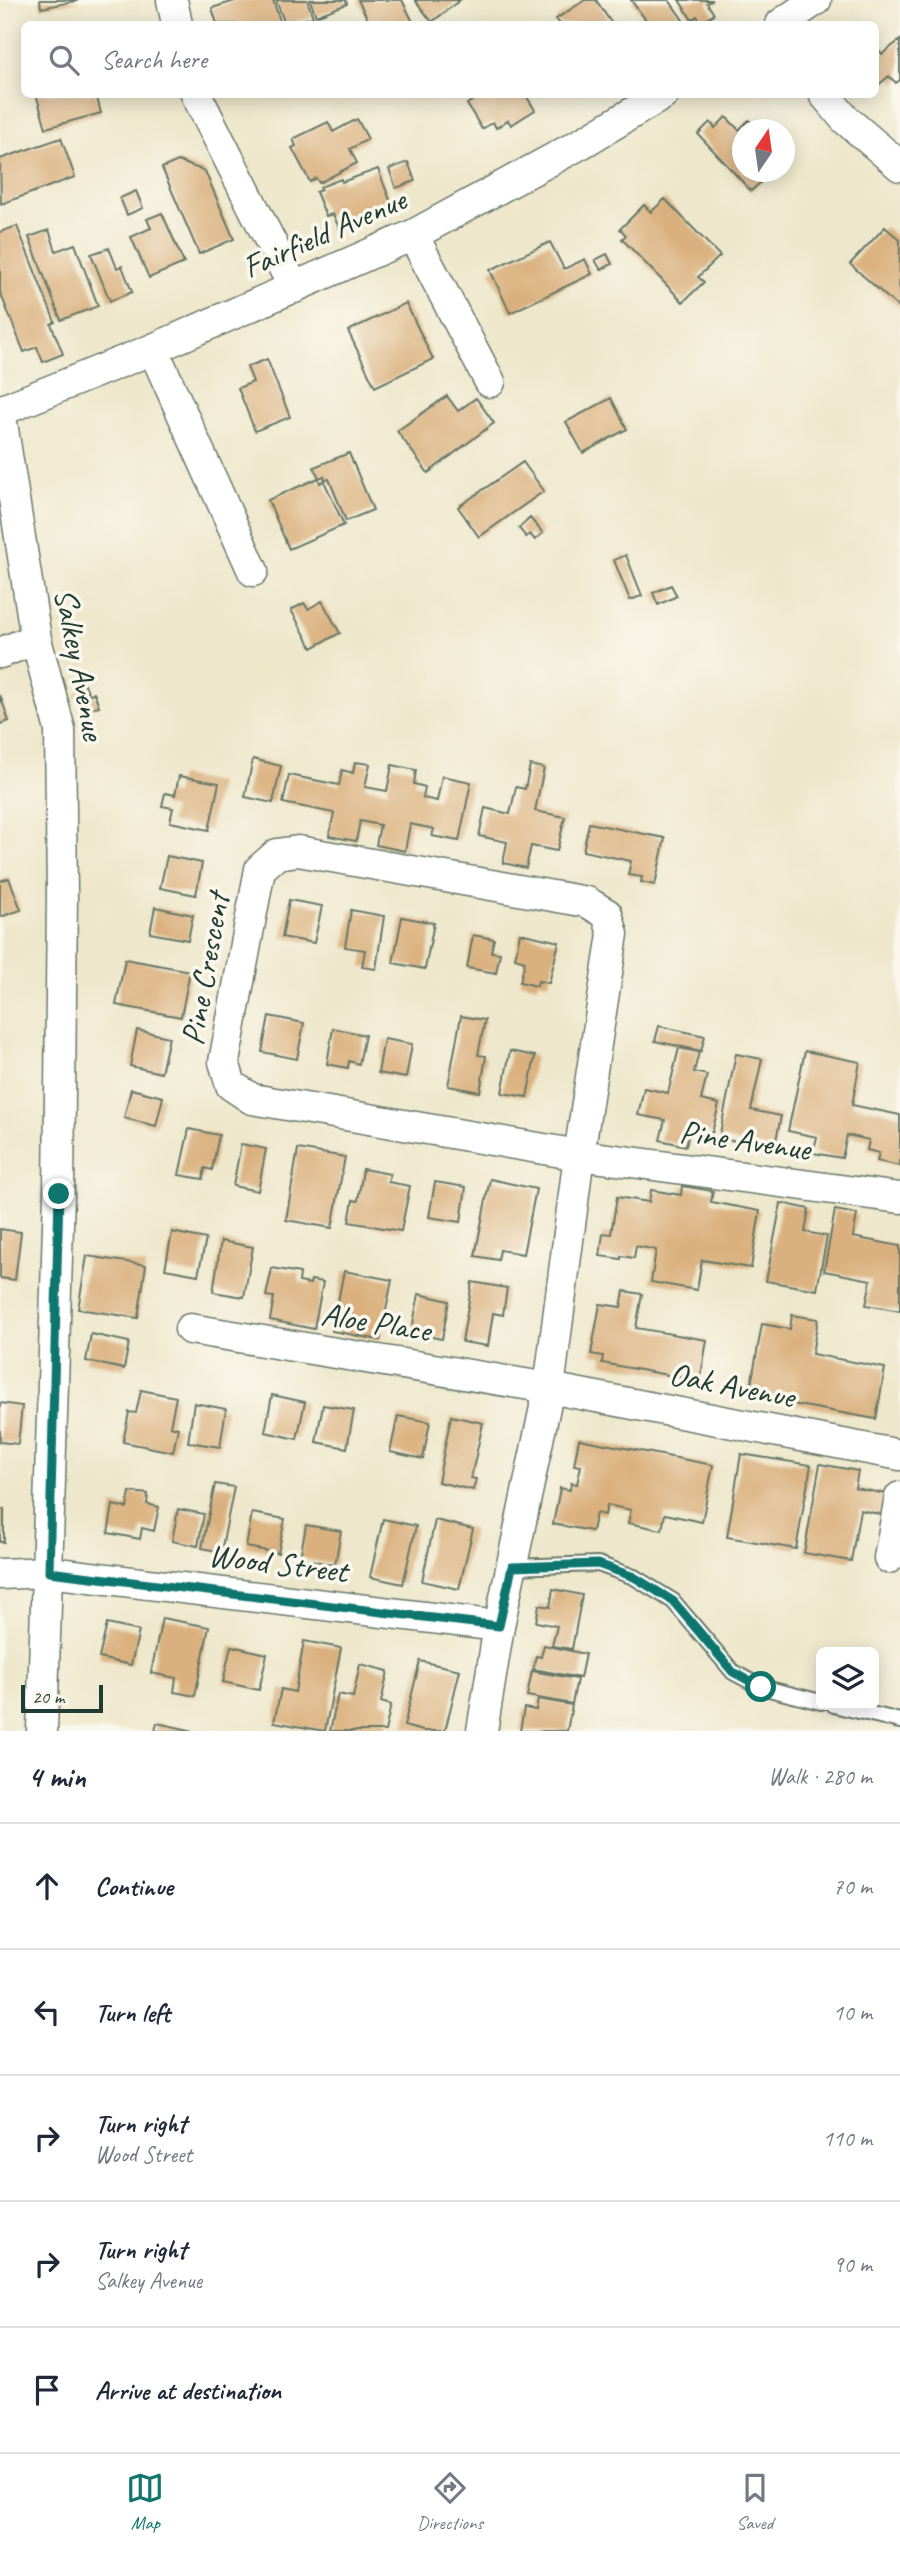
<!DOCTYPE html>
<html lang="en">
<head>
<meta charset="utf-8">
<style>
	body { margin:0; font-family:Caveat,sans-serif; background:#f2f2f3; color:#1f2937 }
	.controls { position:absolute; right:21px; bottom:21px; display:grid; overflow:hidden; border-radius:10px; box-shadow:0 4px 18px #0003 }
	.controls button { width:63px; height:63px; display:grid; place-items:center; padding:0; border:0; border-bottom:2px solid #e0e1e3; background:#fff; color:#1f2937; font:35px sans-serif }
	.compass { position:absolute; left:732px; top:119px; width:63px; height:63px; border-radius:50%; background:#fff; box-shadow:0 4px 18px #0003; rotate:13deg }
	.scale { position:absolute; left:21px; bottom:18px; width:82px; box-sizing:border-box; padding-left:7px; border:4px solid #1f3d34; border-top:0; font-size:19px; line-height:24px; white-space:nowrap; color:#1f3d34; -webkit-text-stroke:5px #fbf7ec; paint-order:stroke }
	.stop { position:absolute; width:21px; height:21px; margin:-16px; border:5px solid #0f766e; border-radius:50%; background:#fff }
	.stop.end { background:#0f766e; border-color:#fff; box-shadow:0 2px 7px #0008 }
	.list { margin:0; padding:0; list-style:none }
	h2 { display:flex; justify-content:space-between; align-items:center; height:91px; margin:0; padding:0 28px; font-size:30px }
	h2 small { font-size:23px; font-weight:400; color:#747a83 }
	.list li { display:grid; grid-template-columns:46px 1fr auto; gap:21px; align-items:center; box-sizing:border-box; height:126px; padding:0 28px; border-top:2px solid #e0e1e3 }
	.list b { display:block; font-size:26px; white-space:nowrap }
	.list p { margin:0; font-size:23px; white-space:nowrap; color:#747a83 }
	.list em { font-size:23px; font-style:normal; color:#747a83 }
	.icon { flex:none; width:38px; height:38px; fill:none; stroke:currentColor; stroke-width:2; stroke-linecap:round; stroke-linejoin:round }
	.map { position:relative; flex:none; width:900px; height:1731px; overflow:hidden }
	.search { position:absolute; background:#fff; box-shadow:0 4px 18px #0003; left:21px; right:21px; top:21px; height:77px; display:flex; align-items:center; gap:18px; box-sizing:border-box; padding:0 24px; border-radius:10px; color:#747a83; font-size:26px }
	.sheet { height:721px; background:#fff }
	nav { display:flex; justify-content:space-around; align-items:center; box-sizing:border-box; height:98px; border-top:2px solid #e0e1e3; background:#fff; font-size:19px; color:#747a83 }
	nav a { display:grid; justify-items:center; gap:4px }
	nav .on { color:#0f766e }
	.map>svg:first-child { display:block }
	.building { fill:#dab17e }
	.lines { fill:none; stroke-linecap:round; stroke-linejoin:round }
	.lane-casing { stroke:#677869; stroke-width:18 }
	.street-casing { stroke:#677869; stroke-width:33 }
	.lane { stroke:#fff; stroke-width:14 }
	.street { stroke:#fff; stroke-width:30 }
	.route { stroke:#0f766e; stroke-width:9 }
	.labels { text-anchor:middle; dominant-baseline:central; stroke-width:7; stroke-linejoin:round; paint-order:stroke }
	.street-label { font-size:33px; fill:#1f3d34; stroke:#fbf7ec }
</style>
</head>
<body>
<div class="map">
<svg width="900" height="1731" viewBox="0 0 900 1731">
	<rect width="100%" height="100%" fill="#fbf7ec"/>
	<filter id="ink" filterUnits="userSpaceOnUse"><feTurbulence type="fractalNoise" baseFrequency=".0143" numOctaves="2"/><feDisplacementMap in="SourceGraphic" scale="14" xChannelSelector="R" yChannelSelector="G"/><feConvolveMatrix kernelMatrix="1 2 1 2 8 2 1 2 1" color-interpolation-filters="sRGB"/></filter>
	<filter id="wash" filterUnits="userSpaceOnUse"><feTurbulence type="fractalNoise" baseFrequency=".00686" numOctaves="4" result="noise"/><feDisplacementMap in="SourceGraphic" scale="28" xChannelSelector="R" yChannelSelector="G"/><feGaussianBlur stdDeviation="1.57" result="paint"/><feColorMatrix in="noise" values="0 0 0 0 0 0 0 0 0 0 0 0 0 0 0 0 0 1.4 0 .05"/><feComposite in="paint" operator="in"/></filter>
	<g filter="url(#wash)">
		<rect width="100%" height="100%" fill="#eee7cb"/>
		<g id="blocks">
			<path class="building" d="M40 0H77V1L41 8Z
				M238 0H273L281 24H217L212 8Z
				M276 0H307L313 17 285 24Z
				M310 0H346L347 4 316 16Z
				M358 0H402L414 24H370Z
				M415 0H460L432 22Z
				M585 0H596L612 24H560L556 19Z
				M631 0H669L683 20 677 24H649Z
				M679 0H713L707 3 714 14 701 23 697 16 692 20Z
				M900 40V80L896 83 889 76 876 87V46L882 54Z
				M36 94H96L101 113 46 128Z
				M468 94H525L535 110 511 125 508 120 496 128 493 122 482 129 467 104 472 101Z
				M726 117 739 130 749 120 758 130H743V172H772L751 191 698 134 710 122 715 128Z
				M357 119 368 139 350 149 357 163 319 183 316 178 310 182 292 148 296 146 293 139 328 122 333 132Z
				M61 138 75 177 1 204 0 159Z
				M178 161 205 171 234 239 199 254 162 168Z
				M408 162 415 181 396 188 389 169Z
				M378 169 393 208 339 228 333 214 326 216 316 192 321 190 320 187 341 179 342 182Z
				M136 191 143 208 127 215 120 198Z
				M665 199 720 256 698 277 704 282 683 302 622 239 626 235 620 229 644 205 651 212Z
				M162 213 184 263 149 278 131 237 151 228 147 219Z
				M17 226 55 322 51 324 63 354 43 362 37 347 24 352 0 292V232Z
				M885 227 900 240 899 308 850 264Z
				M49 230 56 251 75 244 98 306 61 320 29 237Z
				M550 242 564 269 585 259 592 274 510 313 490 270Z
				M109 248 117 268 122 266 132 292 110 301 91 254Z
				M607 254 612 264 601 270 595 260Z
				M406 303 433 359 375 387 348 331Z
				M267 359 290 417 255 431 238 388 253 382 247 367Z
				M447 396 458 411 476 398 494 423 428 473 397 431Z
				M611 398 627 429 583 453 566 422Z
				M349 453 373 510 346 521 329 479 325 480 324 476 319 478 314 467Z
				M523 462 544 491 479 537 458 507Z
				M318 478 320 483 324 481 344 525 289 549 268 500Z
				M530 518 543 533 535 540 530 534 526 537 519 528Z
				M626 555 642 596 630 600 614 560Z
				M671 585 677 596 658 605 653 593Z
				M322 601 340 633 312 648 291 610 304 603 308 609Z
				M85 685 89 694 94 693 99 706 83 710 80 699 77 701 75 694 80 692 78 687Z
				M0 695 9 721 0 724Z
				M253 759 281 766 273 803 245 797Z
				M355 762 370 764 365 787 387 791 392 765 416 770 414 784 425 787 423 798 437 801 442 776 471 782 459 841 432 836 434 829 410 824 405 851 376 845 380 825 360 821 356 841 329 836 334 813 283 803 289 775 339 785 342 770 353 773Z
				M530 765 544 768 535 811 565 817 557 851 531 846 526 868 503 863 507 842 479 836 485 808 510 814 516 787 525 789Z
				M179 776 219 783 209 830 170 822 173 808 162 806 165 793 175 795Z
				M589 823 665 838 655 885 641 882 642 877 628 875 631 861 583 851Z
				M167 856 202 863 196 895 160 888Z
				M9 878 21 910 0 917V881Z
				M289 900 322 906 314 943 282 937Z
				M155 907 193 915 188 940 150 933Z
				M351 910 384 916 376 969 362 967 365 950 345 947Z
				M402 917 434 923 425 969 393 963Z
				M520 933 559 942 549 983 538 981 537 986 520 982 525 961 515 958Z
				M473 935 494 939 491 952 500 953 496 973 467 968Z
				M125 959 190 971 181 1017 116 1005Z
				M269 1016 304 1023 297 1059 262 1052Z
				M461 1016 485 1020 478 1055 486 1056 480 1092 448 1086Z
				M659 1026 705 1036 701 1051 655 1041Z
				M333 1028 365 1035 359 1064 349 1061 348 1068 327 1064Z
				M137 1030 169 1037 161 1073 130 1066Z
				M384 1039 412 1044 406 1078 378 1073Z
				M679 1048 699 1052 694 1072 707 1075 701 1100 719 1104 712 1133 690 1128 686 1146 660 1140 665 1120 638 1115 644 1088 668 1093Z
				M510 1051 535 1056 527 1097 502 1093Z
				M805 1051 860 1062 852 1105 900 1115V1166L877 1161 879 1153 867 1150 869 1140 847 1135 842 1158 813 1153 817 1137 788 1131Z
				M736 1054 762 1059 751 1110 781 1116 774 1150 719 1138Z
				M131 1089 163 1097 156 1126 124 1118Z
				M189 1129 219 1135 212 1170 205 1168 203 1179 179 1175Z
				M241 1144 266 1149 258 1191 233 1186Z
				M298 1149 345 1157 332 1228 286 1220Z
				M363 1169 390 1174 388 1182 410 1186 401 1231 349 1222 353 1200 358 1201Z
				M490 1179 536 1189 523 1254 500 1250 498 1260 475 1256Z
				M435 1182 466 1187 461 1222 429 1217Z
				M682 1186 713 1191 711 1202 760 1211 751 1268 702 1260 697 1290 651 1282 656 1250 636 1246 634 1258 621 1256V1259L600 1256 603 1233 611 1234 617 1197 649 1202 651 1190 681 1195Z
				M781 1203 809 1209 805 1232 827 1236 817 1290 766 1281Z
				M835 1210 857 1214 853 1237 900 1246V1311L866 1305 871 1280 824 1271Z
				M0 1229 21 1232 15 1280 0 1278Z
				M172 1232 206 1239 198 1275 165 1269Z
				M221 1241 253 1247 244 1297 213 1292Z
				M87 1256 146 1265 138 1318 78 1309Z
				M272 1268 300 1273 299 1282 310 1284 311 1280 323 1282 314 1329 270 1320 274 1297 266 1296Z
				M344 1271 392 1280 380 1340 332 1331Z
				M472 1282 507 1288 503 1315 493 1313 488 1346 462 1342Z
				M624 1291 642 1294 636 1328 707 1340 700 1381 602 1363 603 1356 591 1354 600 1304 621 1307Z
				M419 1294 449 1301 442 1339 411 1333Z
				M792 1315 818 1319 812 1354 885 1368 876 1419 749 1396 762 1324 790 1329Z
				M91 1334 129 1342 124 1369 86 1361Z
				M141 1390 176 1397 170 1426 178 1428 173 1452 123 1442 129 1412 136 1413Z
				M272 1395 305 1402 297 1439 265 1432Z
				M0 1403 22 1406 18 1444 0 1442Z
				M194 1403 226 1409 220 1447 188 1442Z
				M323 1405 354 1410 347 1448 316 1442Z
				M398 1416 430 1422 423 1459 390 1452Z
				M451 1416 483 1423 471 1478 476 1479 473 1490 438 1482Z
				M579 1439 713 1465 702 1522 665 1514 662 1530 628 1523 631 1510 607 1505 605 1515 596 1513 592 1531 553 1524 560 1488 570 1490 571 1483 577 1484 581 1466 574 1465Z
				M741 1454 811 1465 796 1549 727 1537Z
				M820 1464 858 1471 855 1488 892 1495 889 1516 860 1510 851 1561 804 1553Z
				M215 1484 234 1487 221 1552 202 1548Z
				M130 1492 148 1494 147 1504 159 1507 154 1531 142 1528 140 1539 108 1533 113 1505 127 1508Z
				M0 1509H4V1542H0Z
				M178 1509 204 1514 198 1546 172 1541Z
				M252 1513 285 1519 278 1553 246 1547Z
				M383 1519 416 1526 403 1584 370 1577Z
				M435 1520 473 1529 459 1589 422 1581Z
				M306 1525 341 1531 335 1565 300 1558Z
				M553 1589 582 1595 572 1649 552 1646 557 1626 536 1622 539 1605 550 1607Z
				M162 1618 209 1627 195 1696 174 1692 176 1678 151 1673Z
				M107 1624 139 1631 131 1665 99 1658Z
				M304 1641 341 1648 325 1731 274 1722 281 1689 295 1692Z
				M544 1645 585 1654 580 1678 533 1669 536 1656 541 1657Z
				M231 1646 267 1654 259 1690 223 1682Z
				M420 1661 460 1670 445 1731H423L404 1726Z
				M360 1664 388 1671 381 1702 391 1705 385 1731H330L338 1694 353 1697Z
				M532 1671 577 1679 572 1704 527 1696Z
				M538 1699 572 1705 567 1731H520L524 1708 536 1710Z
				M157 1723 190 1730 189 1731H155Z"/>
		</g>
	</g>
	<g filter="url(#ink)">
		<use href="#blocks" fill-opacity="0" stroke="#677869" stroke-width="2"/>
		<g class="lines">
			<defs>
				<path id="lane" d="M512 1567 598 1564 634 1577 673 1601 733 1672 761 1687 821 1702
					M834 1705 900 1721"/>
				<path id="street" d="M172 0 177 24
					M781 24 816 0
					M196 94 294 288
					M824 94 845 119 900 166
					M413 235 490 382
					M153 349 253 571
					M0 410 36 639 60 730 62 894 59 1194 42 1731
					M0 411 153 349 413 235 582 143 664 94
					M0 653 36 639
					M190 1329 549 1388 900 1455
					M889 1558 900 1497
					M0 1574 49 1572 499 1626
					M482 1731 499 1626 549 1388 579 1155 613 934 607 914 587 902 298 851 277 854 260 869 224 1062 231 1085 252 1099 579 1155 900 1198"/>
			</defs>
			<use href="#lane" class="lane-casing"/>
			<use href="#street" class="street-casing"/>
			<use href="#lane" class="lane"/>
			<use href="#street" class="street"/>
		</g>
	</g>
	<g class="lines" filter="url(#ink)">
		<path class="route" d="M59 1194 49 1572 499 1626 512 1567 598 1564 634 1577 673 1601 733 1672 761 1687"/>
	</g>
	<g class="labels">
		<g class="street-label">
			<text transform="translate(324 233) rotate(-24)">Fairfield Avenue</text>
			<text transform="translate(80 664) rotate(79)">Salkey Avenue</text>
			<text transform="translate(205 969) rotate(-80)">Pine Crescent</text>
			<text transform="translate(745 1140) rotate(8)">Pine Avenue</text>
			<text transform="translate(376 1322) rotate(9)">Aloe Place</text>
			<text transform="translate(732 1385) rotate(11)">Oak Avenue</text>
			<text transform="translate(278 1563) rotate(7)">Wood Street</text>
		</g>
	</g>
</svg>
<div class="controls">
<button><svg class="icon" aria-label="layers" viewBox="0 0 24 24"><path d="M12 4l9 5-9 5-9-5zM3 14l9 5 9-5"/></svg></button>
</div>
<svg class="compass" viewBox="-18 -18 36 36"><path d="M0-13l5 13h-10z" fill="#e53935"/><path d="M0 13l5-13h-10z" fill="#747a83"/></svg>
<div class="scale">20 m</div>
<div class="stop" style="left:761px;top:1687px"></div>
<div class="stop end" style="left:59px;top:1194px"></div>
<div class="search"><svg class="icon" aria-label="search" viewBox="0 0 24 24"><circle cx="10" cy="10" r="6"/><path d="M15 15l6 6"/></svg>Search here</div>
</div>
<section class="sheet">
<h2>4 min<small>Walk · 280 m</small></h2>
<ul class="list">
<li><svg class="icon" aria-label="ahead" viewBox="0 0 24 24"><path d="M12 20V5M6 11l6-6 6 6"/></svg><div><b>Continue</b></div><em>70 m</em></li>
<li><svg class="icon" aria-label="left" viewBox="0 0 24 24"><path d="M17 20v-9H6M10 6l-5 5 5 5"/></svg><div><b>Turn left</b></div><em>10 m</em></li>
<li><svg class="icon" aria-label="right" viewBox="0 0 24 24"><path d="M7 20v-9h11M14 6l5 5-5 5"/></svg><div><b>Turn right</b><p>Wood Street</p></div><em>110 m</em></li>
<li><svg class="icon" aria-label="right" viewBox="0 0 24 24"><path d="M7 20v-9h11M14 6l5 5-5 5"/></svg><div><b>Turn right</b><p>Salkey Avenue</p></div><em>90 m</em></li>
<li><svg class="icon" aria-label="arrive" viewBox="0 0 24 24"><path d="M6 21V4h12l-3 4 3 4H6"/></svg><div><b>Arrive at destination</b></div></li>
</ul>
</section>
<nav>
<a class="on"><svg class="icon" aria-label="map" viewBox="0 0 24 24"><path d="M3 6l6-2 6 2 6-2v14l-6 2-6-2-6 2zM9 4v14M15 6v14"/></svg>Map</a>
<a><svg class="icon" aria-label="directions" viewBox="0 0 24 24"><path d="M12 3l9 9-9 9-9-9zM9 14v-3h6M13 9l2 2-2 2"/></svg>Directions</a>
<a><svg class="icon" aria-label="saved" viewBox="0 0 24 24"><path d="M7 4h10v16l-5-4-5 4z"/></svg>Saved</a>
</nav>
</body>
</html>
